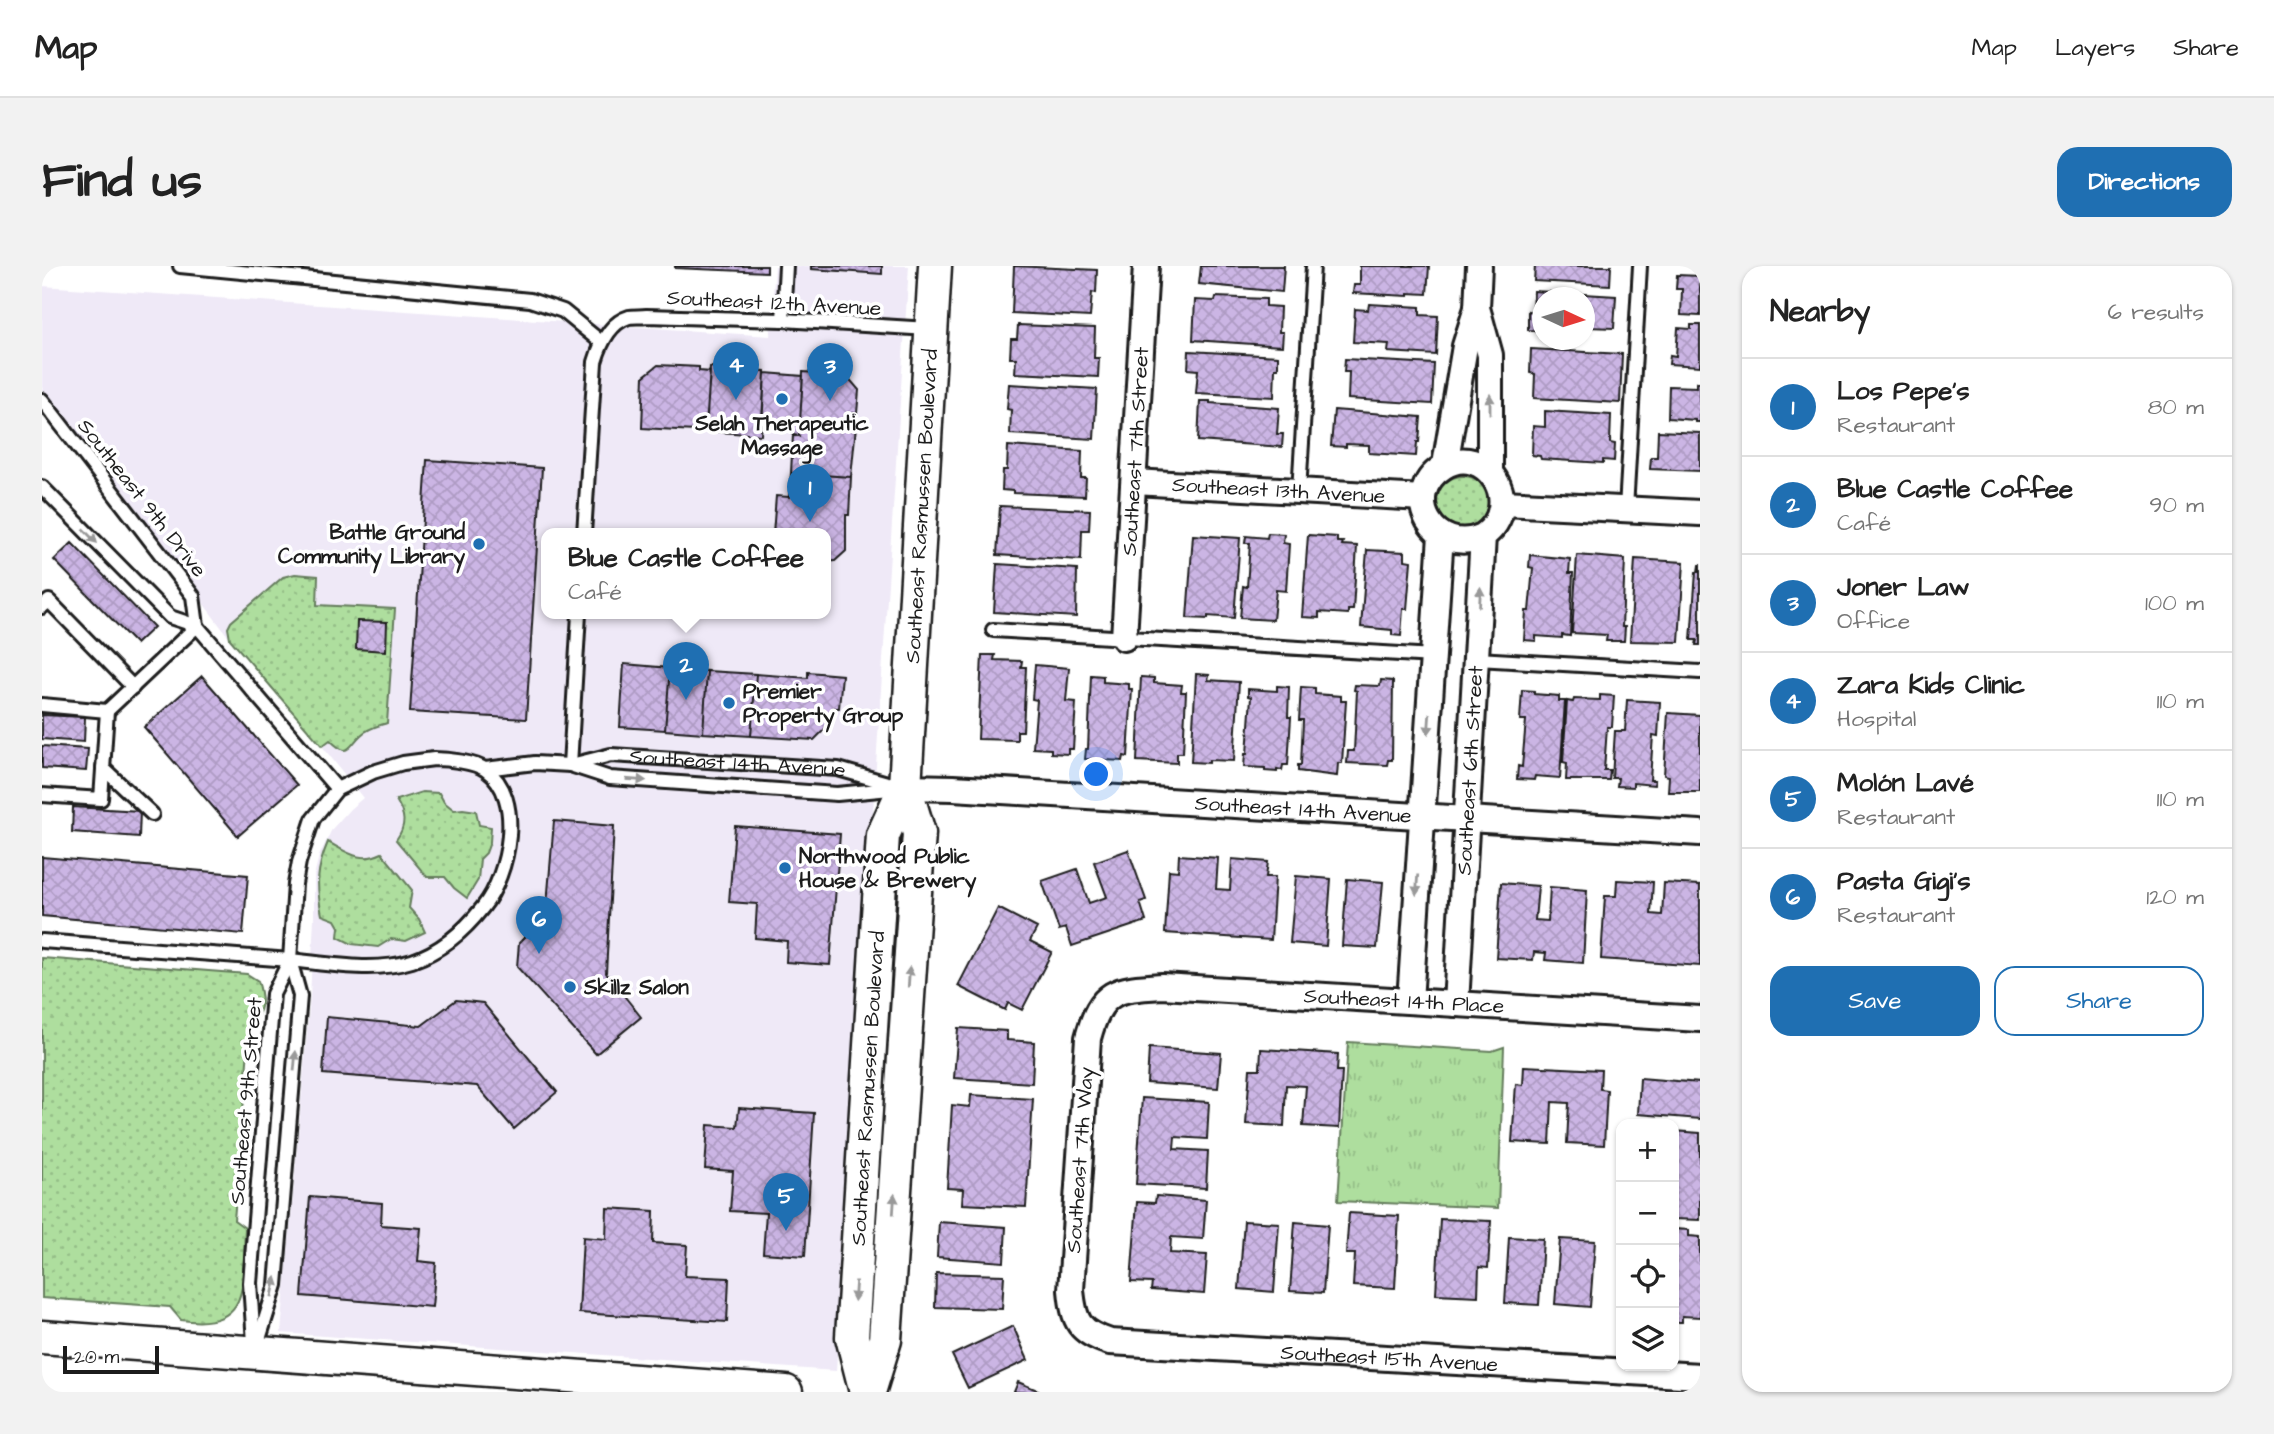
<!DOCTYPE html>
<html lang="en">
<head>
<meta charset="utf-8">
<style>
	body { margin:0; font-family:"Architects Daughter",sans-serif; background:#f2f2f2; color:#222 }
	.controls { position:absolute; right:21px; bottom:21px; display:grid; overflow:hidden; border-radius:14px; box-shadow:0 2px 5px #0004 }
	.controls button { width:63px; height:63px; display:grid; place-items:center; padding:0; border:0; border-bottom:2px solid #e0e0e0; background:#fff; color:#222; font:35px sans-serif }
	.compass { position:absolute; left:1490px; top:21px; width:63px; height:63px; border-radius:50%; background:#fff; box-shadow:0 2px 5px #0004; rotate:94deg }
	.scale { position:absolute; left:21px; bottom:18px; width:96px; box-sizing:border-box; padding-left:7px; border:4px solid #1c1c1c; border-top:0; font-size:19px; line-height:24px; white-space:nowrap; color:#1c1c1c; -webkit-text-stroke:5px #fff; paint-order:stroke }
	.you { position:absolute; left:1055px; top:509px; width:24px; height:24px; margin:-18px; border:5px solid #fff; border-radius:50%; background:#1a73e8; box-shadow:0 0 0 10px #1a73e833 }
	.badge { display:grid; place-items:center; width:46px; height:46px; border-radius:50%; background:#1f6fb2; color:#fff; font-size:23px; font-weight:700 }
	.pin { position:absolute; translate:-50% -58px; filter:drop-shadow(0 2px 4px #0008) }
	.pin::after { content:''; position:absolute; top:37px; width:24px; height:21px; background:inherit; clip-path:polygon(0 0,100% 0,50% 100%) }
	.popup { position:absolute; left:499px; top:262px; width:290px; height:91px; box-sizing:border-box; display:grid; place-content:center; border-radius:14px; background:#fff; filter:drop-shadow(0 2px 5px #0005); font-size:23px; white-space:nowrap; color:#767676 }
	.popup b { font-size:26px; color:#222 }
	.popup::after { content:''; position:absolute; left:50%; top:100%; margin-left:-14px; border:14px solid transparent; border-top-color:#fff }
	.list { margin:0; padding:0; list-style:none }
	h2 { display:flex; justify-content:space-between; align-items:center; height:91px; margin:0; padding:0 28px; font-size:30px }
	h2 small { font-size:23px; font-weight:400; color:#767676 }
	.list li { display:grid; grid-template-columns:46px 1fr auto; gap:21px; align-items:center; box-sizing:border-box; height:98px; padding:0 28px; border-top:2px solid #e0e0e0 }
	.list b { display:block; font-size:26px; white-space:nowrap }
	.list p { margin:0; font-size:23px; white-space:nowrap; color:#767676 }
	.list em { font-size:23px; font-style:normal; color:#767676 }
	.actions { display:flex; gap:14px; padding:21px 28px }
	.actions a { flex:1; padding:16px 0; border:2px solid #1f6fb2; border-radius:21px; text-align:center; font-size:24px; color:#1f6fb2 }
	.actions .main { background:#1f6fb2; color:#fff }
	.icon { flex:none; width:38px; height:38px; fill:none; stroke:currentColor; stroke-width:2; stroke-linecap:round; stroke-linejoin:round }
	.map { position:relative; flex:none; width:1658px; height:1126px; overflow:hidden; border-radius:21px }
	header { display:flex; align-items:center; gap:42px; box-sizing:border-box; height:98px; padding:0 35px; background:#fff; border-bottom:2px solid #e0e0e0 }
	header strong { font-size:33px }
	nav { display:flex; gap:38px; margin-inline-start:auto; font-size:24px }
	.intro { display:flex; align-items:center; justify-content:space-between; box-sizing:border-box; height:168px; padding:0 42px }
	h1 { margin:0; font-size:49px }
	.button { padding:18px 32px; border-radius:21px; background:#1f6fb2; color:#fff; font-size:24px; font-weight:700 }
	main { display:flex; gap:42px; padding:0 42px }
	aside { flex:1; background:#fff; border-radius:21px; box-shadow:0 2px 5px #0004 }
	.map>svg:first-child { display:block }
	.built { fill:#efe9f7; fill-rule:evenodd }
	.grass { fill:url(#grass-dots); stroke:#657d5d; stroke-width:2 }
	.park { fill:url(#park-tufts); stroke:#657d5d; stroke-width:2 }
	.building { fill:url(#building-cross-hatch); stroke:#1c1c1c; stroke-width:2 }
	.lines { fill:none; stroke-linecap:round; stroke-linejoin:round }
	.service-casing { stroke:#1c1c1c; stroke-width:18 }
	.minor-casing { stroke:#1c1c1c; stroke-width:30 }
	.tertiary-casing { stroke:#1c1c1c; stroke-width:37 }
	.service { stroke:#fff; stroke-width:12 }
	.minor { stroke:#fff; stroke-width:24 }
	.tertiary { stroke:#fff; stroke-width:32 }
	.oneway { fill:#999 }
	.poi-dot { fill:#1f6fb2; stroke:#fff; stroke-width:2.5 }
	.labels { text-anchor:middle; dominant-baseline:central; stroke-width:7; stroke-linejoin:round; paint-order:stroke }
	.street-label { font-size:21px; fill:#1c1c1c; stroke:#fff }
	.poi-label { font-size:21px; font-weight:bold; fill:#1c1c1c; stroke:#fff; text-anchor:start }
</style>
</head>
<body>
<header>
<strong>Map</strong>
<nav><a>Map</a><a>Layers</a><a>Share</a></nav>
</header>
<div class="intro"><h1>Find us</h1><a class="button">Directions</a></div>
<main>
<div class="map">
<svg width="1658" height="1126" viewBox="0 0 1658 1126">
	<defs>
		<pattern id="grass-dots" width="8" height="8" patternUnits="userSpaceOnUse" patternTransform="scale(1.75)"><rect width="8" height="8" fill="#aede9e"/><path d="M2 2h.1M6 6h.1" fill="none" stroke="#95be88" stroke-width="1.8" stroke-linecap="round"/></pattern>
		<pattern id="park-tufts" width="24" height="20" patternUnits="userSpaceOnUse" patternTransform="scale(1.75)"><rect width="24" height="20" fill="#aede9e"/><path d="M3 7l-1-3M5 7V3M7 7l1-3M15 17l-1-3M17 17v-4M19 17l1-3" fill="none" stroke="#95be88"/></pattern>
		<pattern id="building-cross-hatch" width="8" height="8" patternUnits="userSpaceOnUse" patternTransform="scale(1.75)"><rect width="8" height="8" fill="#cbb5e4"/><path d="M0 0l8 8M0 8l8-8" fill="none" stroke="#ae9bc3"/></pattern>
	</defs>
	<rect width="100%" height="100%" fill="#fff"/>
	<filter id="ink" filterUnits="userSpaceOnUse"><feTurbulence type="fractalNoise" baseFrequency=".0143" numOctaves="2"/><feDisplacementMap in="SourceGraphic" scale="14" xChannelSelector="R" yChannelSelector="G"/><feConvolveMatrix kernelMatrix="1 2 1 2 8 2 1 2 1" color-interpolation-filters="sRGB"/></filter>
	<g filter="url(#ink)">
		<path class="built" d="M733 0H867L794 1105 239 1067 268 731 272 652V610L277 590 290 563 308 543 321 532 280 480 188 373 0 122V20L728 70ZM504 268H784V348H504Z"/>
		<path class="grass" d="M1395 236a26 26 0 1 1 52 0a26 26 0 1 1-52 0Z
			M253 308 276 310 275 339 353 343 345 457C336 460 326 462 319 469 306 481 307 493 288 474L280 480 188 373 186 362 189 356 241 311Z
			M380 526 397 527 402 536 412 544 421 543 434 545 437 559 449 561 448 576 444 587 438 593 436 614 425 632 412 622 403 611H385L354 574C365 559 363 549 354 534Z
			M286 576C305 586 318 598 340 587L370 624 367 642 377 653 383 666 364 675 349 673 336 681 310 678 296 671 297 661 293 654 280 649C274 620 274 604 286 576Z
			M0 692 205 708 216 715C222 734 222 744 208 759L192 954 203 962C200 1014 212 1065 139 1054L128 1041 0 1032Z"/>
		<path class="park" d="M1306 776 1450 785 1462 781 1456 942 1296 935Z"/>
		<path class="building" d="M633 0H725V6L633 2Z
			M769 0H840V8L769 3Z
			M972 0 1055 4 1054 27 1050 26 1048 51 970 47Z
			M1159 0H1242L1240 26 1157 18Z
			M1318 0H1387L1385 28 1366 27V30L1311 27 1312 19H1318Z
			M1493 0H1569L1568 19 1492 15Z
			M1635 9 1658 10V50L1639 49 1640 23H1634Z
			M1492 25 1574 30 1572 62 1545 61 1544 67H1542V32H1500V65L1486 64V45L1491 46Z
			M1174 31 1224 33V40L1238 41 1237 66H1241L1240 80 1151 74 1153 34 1173 35Z
			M1327 38 1378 41V49L1396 50 1394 89 1346 86 1347 78 1311 76 1313 43 1326 44Z
			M976 59 1053 62 1052 92H1057L1056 111 973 107 974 92H968L969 73H975Z
			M1649 59H1658V100L1627 98 1628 89 1634 90 1636 62 1649 63Z
			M1489 83 1580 88 1578 137 1492 132 1493 108 1488 107Z
			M1147 85 1236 90V102H1233L1232 131 1154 127 1156 104 1146 103Z
			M1303 93 1392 98 1390 138 1306 133 1307 106H1302Z
			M616 99 657 101V105L668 106 664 161 653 160V165L600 162 602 110Z
			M668 101 723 105 719 169 664 165Z
			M761 106 804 109 817 124 815 147H811L810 160 758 157Z
			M723 107 761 110 757 170 751 169V163L720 161Z
			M1655 116 1658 117V156H1653V154L1626 152 1627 120 1655 121Z
			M967 118 1055 123 1052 173 968 168 969 144 965 143Z
			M1158 135H1168V137L1237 142 1235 168H1241L1240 181 1156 175Z
			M1292 144 1379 151 1377 176H1375L1374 190 1327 187V179L1304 178V181L1289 180Z
			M1503 145 1569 149 1568 177 1573 178 1572 195 1561 194V197L1499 193 1498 190 1490 189 1491 160 1503 161Z
			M758 157 814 160 809 211 749 207 751 169 757 170Z
			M1616 165 1658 167V205L1608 203 1609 191H1615Z
			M966 180 1040 185 1039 212H1044L1043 230 971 227V225L960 224 961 204H965Z
			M385 194 500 202 484 453 368 446Z
			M749 207 809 211 807 249H804V285L793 295 784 296V268H731L734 230 747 231Z
			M958 240 1048 244 1047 264H1040L1039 294 955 289Z
			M1226 267 1242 268 1241 277 1247 278 1244 325 1234 324 1231 354 1198 352 1201 320 1205 321 1208 277H1203L1204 270 1225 272Z
			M1151 269 1198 272 1192 352 1166 350V353L1145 352Z
			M1266 269 1295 271V276H1301L1300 279 1315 280 1311 344H1306V348L1277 346V352L1260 351Z
			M30 277 112 361 94 378 12 294Z
			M1325 284 1363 286V294L1369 295 1365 343H1361L1359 370 1350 369V364L1319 361Z
			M1488 289 1528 293 1527 307H1531L1528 370 1520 369V372L1494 370V375L1482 374 1484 345H1487L1491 302 1487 301Z
			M1535 289 1583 293 1580 361H1583L1582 375H1564L1565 369 1530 367Z
			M1593 293 1642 296 1637 376 1588 375Z
			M955 298 1035 303 1034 351 952 346Z
			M1657 299H1658V379H1654L1655 374H1649L1654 306H1656Z
			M315 355 345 356 344 385 314 383Z
			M940 389H953L952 394 980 395 979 401H984L981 465H975V474L936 473Z
			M582 398 628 402 623 464 578 461Z
			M993 399 1027 402 1024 435 1034 436 1031 483H1026V488L1009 487V483L991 482 995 434 990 433Z
			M628 402 665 405 661 467 623 464Z
			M665 405 714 408 709 470 661 467Z
			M766 406 800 409 797 442H792L791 455 772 474 709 470 714 408 766 412Z
			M1154 408 1167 409 1166 414 1197 416 1192 495 1167 494V497L1149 496Z
			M1049 409 1061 410V416L1087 418V423H1090L1086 491 1082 490 1081 495 1043 493 1044 483H1046Z
			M160 410 255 519 196 570 102 461Z
			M1099 411 1112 412V417L1140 419 1139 426H1144L1141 487H1135V497L1095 495Z
			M1339 414 1351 415 1350 494H1346L1345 499 1305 497 1306 485H1312L1315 425 1312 424 1313 419 1338 420Z
			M1235 420 1247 421 1246 451H1249L1246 499H1241L1240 504 1235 503V506L1223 505V502L1202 501 1203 488H1205L1209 431 1206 430V423L1235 425Z
			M1259 421 1273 422V428L1299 430V435H1304L1300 497H1296L1295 510 1256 505V499H1259L1261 454H1257Z
			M1480 424 1492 425V428L1517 430V435H1523L1518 512 1493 510 1492 514 1475 513 1476 500 1480 501 1484 454H1478Z
			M1558 429 1572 430 1570 461H1565L1562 504H1568L1567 514H1524L1525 497 1521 496 1525 435 1531 436 1532 433 1558 434Z
			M1585 434 1618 436 1616 470 1611 469 1608 514H1613L1612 519 1591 517V521L1575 520 1576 512H1570L1573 465H1583Z
			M1626 447 1658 449V526H1626L1627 510 1622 509Z
			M0 449 43 451 42 476 0 473Z
			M0 480 46 483 44 505 0 502Z
			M31 541 98 545 97 571 30 566Z
			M512 555 572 560 564 707 599 751 554 788 475 701 477 677 504 650Z
			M693 560 798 568 788 699 744 696 745 675 713 672 715 638 687 636Z
			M1086 584 1104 634 1098 636 1104 655 1030 680 1024 662 1017 664 1000 615 1035 603 1047 637 1065 631 1052 596Z
			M1137 589 1176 592 1174 623 1188 624 1190 593 1226 596 1224 611H1233L1229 674 1123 667 1127 604 1136 605Z
			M0 591 206 609 201 668 0 650Z
			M1254 610 1289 613 1284 680 1248 677Z
			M1305 613 1341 616 1335 682 1300 680Z
			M1575 614 1611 616 1609 648 1620 649 1622 617 1658 619V700L1559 693 1563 630H1574Z
			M1459 617 1496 620 1493 654 1506 655 1508 621 1545 624 1541 697 1503 694 1504 687 1492 686 1491 694 1454 692Z
			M956 642 995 662 988 675 1010 686 980 744 966 737 963 744 916 720Z
			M414 734 441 737 515 826 472 863 435 820 281 808 285 751 379 760Z
			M916 762 965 765V774L992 776 990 817 912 812Z
			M1107 782 1179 787 1176 822 1105 817Z
			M1219 783 1296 788 1295 805H1300L1297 862 1261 860 1264 820 1244 819 1242 860 1204 858 1208 803H1218Z
			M1482 800 1559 804 1558 823 1565 824 1562 879 1525 877 1527 837 1510 836 1508 878 1470 876 1474 818 1481 819Z
			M1598 812 1658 817V853L1596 848Z
			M929 829 991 833 984 941 920 938 921 923 905 922 910 839 928 841Z
			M1100 832 1167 836 1165 873 1133 871 1132 883 1166 885 1164 922 1094 918Z
			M697 842 772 847 763 990 721 987 724 947 688 945 691 905 663 903 666 859 695 861Z
			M1632 865 1658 867V954L1632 953Z
			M1114 930 1164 934 1161 973 1129 971 1128 987 1165 989 1162 1028 1109 1024 1110 1017 1089 1016 1095 936 1113 937Z
			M268 931 340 937 339 959 379 962 376 995 394 997 390 1041 260 1030Z
			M565 942 612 945 611 977 645 979 643 1010 687 1012 685 1056 537 1047 541 971 564 973Z
			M1307 947 1357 950 1353 1022 1311 1020 1313 988H1304Z
			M1398 953 1449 955 1446 1002 1437 1001 1436 1030 1394 1028Z
			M1202 955 1237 957 1232 1026 1197 1023Z
			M897 956 964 961 962 996 895 991Z
			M1253 956 1286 959 1281 1027 1248 1025Z
			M1632 963 1647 964V970L1658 971V1051L1640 1050V1056H1632Z
			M1467 971 1501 973 1497 1039 1463 1037Z
			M1518 973 1553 975 1548 1041 1513 1038Z
			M894 1007 962 1009 960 1043 893 1041Z
			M971 1060 986 1094 926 1122 910 1089Z
			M976 1116 1000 1126H972Z"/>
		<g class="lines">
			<defs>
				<g id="service">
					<path d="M138 0 488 34 521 45 559 76"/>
					<path d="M741 54 744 0"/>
					<path d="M0 134 151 330 155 360"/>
					<path d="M0 221 128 351 155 360 295 523"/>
					<path d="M1257 225 1271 0"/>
					<path d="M1584 243 1598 0"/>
					<path d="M542 268 553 96C558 79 567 57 587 51 592 50 599 51 605 50L741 54 887 63"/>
					<path d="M0 341 7 335 91 421"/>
					<path d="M951 364 1392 390"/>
					<path d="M1435 393 1658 406"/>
					<path d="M0 439 65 445 155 360"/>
					<path d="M392 493C406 493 433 496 444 504 483 531 467 609 441 641 423 664 398 686 370 695 331 707 288 698 248 694L253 618 257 596 271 553 295 523 331 506 361 497Z"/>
					<path d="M528 499 537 348"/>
					<path id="s1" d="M529 499 569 489 796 503 856 520"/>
					<path d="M61 502 110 548"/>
					<path d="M443 503 493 497 528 499 568 512 795 528 859 522"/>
					<path d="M0 529 59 533 65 445"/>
					<path d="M0 675 248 694"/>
					<path d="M212 1077 208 1017 231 728 248 694"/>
					<path d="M213 1086 234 1019 258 730 248 694"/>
				</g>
				<g id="minor">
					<path d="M1435 42 1448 89V206"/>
					<path d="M1403 199 1423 80 1435 42 1437 0"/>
					<path id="s2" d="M1092 216 1381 232"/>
					<path d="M1461 237 1658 247"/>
					<path id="s3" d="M1082 372 1104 0"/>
					<path id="s4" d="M863 521 911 522 1658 567"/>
					<path d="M1368 735 1399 269"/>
					<path id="s5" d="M1414 738 1441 270C1485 238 1442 174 1401 201 1357 229 1392 292 1441 270"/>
					<path id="s6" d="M1658 753 1120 720C1073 723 1059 724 1046 772L1029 1024C1032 1056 1037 1066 1068 1076L1658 1110"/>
				</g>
				<g id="tertiary">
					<path d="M0 1071 744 1126"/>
					<path id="s7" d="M824 1126 810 1071 841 569 863 521"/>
					<path id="s8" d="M827 1126 843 1074 877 567 863 521 893 0"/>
				</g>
			</defs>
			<use href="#service" class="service-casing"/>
			<use href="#minor" class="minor-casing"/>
			<use href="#tertiary" class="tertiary-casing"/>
			<use href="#service" class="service"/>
			<use href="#minor" class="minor"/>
			<use href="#tertiary" class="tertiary"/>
		</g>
		<defs><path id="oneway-solid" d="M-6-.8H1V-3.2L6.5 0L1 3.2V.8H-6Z" transform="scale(1.75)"/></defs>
		<g class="oneway">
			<use href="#oneway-solid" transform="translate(1448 138) rotate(-90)"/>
			<use href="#oneway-solid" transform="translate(48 270) rotate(45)"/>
			<use href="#oneway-solid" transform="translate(1438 331) rotate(-87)"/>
			<use href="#oneway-solid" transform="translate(1387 458) rotate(94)"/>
			<use href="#oneway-solid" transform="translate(594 514) rotate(4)"/>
			<use href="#oneway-solid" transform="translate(1375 619) rotate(94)"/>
			<use href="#oneway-solid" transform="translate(867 711) rotate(-86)"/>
			<use href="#oneway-solid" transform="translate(253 795) rotate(-85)"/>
			<use href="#oneway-solid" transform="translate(852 938) rotate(-86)"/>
			<use href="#oneway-solid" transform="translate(232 1021) rotate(-78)"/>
			<use href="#oneway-solid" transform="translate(813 1025) rotate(94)"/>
		</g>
	</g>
	<g class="poi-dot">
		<circle cx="740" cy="133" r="7"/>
		<circle cx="437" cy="278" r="7"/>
		<circle cx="687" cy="437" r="7"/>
		<circle cx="743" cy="602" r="7"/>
		<circle cx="528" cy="721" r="7"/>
	</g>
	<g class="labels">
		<g class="street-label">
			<text transform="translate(732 37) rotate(3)">Southeast 12th Avenue</text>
			<text stroke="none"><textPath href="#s3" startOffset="187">Southeast 7th Street</textPath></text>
			<text stroke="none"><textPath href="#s2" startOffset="145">Southeast 13th Avenue</textPath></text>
			<text transform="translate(100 232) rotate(52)">Southeast 9th Drive</text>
			<text stroke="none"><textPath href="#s8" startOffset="892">Southeast Rasmussen Boulevard</textPath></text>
			<text stroke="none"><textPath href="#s1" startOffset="168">Southeast 14th Avenue</textPath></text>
			<text stroke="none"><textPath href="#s5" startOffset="234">Southeast 6th Street</textPath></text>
			<text stroke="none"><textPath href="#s4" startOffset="399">Southeast 14th Avenue</textPath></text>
			<text transform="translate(1362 735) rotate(3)">Southeast 14th Place</text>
			<text stroke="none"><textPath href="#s7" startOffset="306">Southeast Rasmussen Boulevard</textPath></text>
			<text transform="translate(204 835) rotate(-85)">Southeast 9th Street</text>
			<text transform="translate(1038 894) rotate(-86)">Southeast 7th Way</text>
			<text stroke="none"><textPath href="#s6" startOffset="1244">Southeast 15th Avenue</textPath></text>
		</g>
		<g class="poi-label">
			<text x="740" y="157" text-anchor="middle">Selah Therapeutic<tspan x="740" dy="24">Massage</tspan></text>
			<text x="423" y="266" text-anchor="end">Battle Ground<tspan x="423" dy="24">Community Library</tspan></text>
			<text x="701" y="425">Premier<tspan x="701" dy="24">Property Group</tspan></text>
			<text x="757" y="590">Northwood Public<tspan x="757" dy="24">House &amp; Brewery</tspan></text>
			<text x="542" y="721">Skillz Salon</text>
		</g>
	</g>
</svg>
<div class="controls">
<button>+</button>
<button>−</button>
<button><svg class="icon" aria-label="locate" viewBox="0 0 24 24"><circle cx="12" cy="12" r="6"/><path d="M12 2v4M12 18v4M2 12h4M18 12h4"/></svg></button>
<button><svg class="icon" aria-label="layers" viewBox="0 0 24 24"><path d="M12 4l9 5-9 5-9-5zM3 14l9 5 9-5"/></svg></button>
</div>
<svg class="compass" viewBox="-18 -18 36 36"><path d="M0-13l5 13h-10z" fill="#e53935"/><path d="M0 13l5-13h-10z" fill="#767676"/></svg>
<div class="scale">20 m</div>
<div class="you"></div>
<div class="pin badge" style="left:768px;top:256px">1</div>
<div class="pin badge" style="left:644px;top:434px">2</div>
<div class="popup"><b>Blue Castle Coffee</b>Café</div>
<div class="pin badge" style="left:788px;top:135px">3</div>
<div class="pin badge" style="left:694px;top:134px">4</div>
<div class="pin badge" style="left:744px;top:965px">5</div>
<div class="pin badge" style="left:497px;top:688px">6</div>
</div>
<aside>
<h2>Nearby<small>6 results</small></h2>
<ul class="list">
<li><span class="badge">1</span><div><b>Los Pepe's</b><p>Restaurant</p></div><em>80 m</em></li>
<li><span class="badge">2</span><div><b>Blue Castle Coffee</b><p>Café</p></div><em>90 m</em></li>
<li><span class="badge">3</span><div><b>Joner Law</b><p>Office</p></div><em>100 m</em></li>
<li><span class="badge">4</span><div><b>Zara Kids Clinic</b><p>Hospital</p></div><em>110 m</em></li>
<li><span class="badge">5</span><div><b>Molón Lavé</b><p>Restaurant</p></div><em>110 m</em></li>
<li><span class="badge">6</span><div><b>Pasta Gigi's</b><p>Restaurant</p></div><em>120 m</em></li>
</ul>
<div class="actions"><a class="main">Save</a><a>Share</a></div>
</aside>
</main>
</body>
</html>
